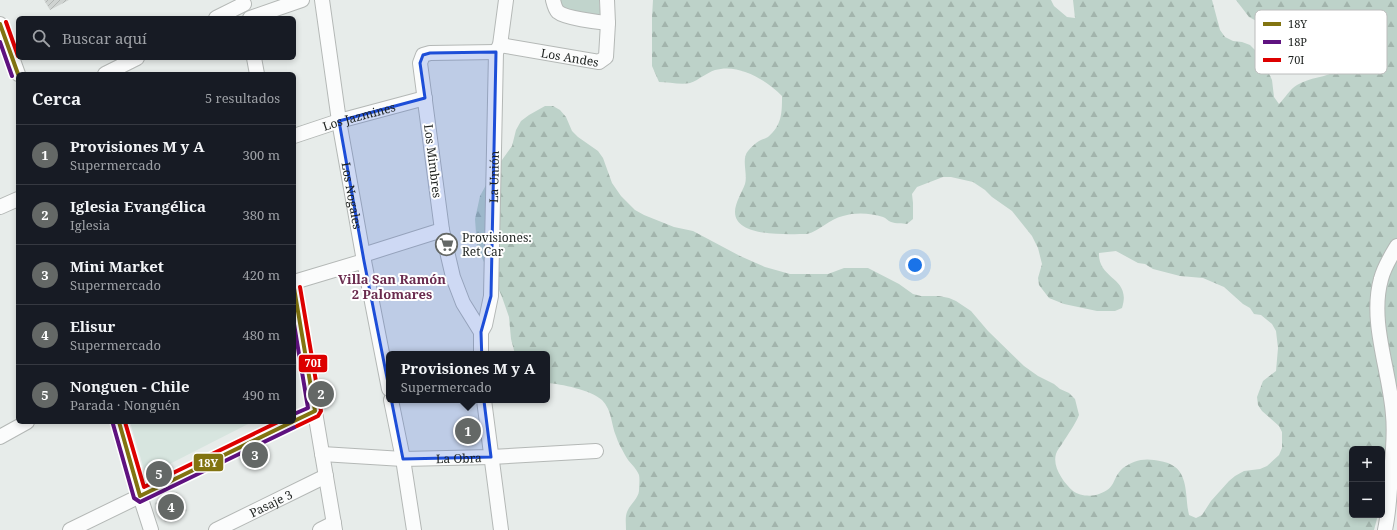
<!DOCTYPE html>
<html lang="es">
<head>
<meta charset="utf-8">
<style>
	body { margin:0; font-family:"Noto Serif",serif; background:#242831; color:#f1f3f6 }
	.controls { position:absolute; right:12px; bottom:12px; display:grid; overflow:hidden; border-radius:6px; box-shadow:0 2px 6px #0003 }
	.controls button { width:36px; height:36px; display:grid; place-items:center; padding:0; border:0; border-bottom:1px solid #363941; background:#171b24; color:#f1f3f6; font:20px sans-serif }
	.you { position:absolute; left:915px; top:265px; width:14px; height:14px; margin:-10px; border:3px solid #fff; border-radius:50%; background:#1a73e8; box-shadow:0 0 0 6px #1a73e833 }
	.badge { display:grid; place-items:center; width:26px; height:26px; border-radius:50%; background:#646866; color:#fff; font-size:13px; font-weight:700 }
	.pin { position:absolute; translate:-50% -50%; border:2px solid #fff; box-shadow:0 1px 4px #0006 }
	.popup { position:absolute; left:386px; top:351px; width:164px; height:52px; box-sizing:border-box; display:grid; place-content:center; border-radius:6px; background:#171b24; filter:drop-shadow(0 1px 3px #0005); font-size:13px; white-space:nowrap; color:#9ea1a6 }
	.popup b { font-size:15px; color:#f1f3f6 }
	.popup::after { content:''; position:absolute; left:50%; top:100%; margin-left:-8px; border:8px solid transparent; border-top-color:#171b24 }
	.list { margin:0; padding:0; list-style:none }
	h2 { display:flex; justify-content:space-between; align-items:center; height:52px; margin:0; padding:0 16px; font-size:17px }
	h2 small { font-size:13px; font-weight:400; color:#9ea1a6 }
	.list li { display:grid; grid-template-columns:26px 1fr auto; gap:12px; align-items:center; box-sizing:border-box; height:60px; padding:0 16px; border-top:1px solid #363941 }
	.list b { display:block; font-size:15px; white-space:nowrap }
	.list p { margin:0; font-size:13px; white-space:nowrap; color:#9ea1a6 }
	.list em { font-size:13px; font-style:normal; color:#9ea1a6 }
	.icon { flex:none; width:22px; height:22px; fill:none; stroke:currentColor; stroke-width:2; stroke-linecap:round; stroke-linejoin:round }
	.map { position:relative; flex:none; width:1397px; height:530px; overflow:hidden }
	.search { position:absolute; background:#171b24; box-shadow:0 2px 6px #0003; left:16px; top:16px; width:280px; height:44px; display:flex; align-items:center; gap:10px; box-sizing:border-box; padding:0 14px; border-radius:6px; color:#9ea1a6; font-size:15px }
	.panel { position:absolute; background:#171b24; box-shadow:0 2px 6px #0003; left:16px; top:72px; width:280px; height:352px; border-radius:6px }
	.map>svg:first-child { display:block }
	.built { fill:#d7e5df }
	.forest { fill:url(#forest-firs) }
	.park { fill:#c1d4cc }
	.building { fill:url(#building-hatch) }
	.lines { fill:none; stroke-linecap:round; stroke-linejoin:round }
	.minor-casing { stroke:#b4b8b6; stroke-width:16 }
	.minor { stroke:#fbfcfc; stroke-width:14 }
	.bus-1-casing { stroke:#fff; stroke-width:7 }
	.bus-2-casing { stroke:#fff; stroke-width:7 }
	.bus-3-casing { stroke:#fff; stroke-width:7 }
	.bus-1 { stroke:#827411; stroke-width:4 }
	.bus-2 { stroke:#5f1280; stroke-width:4 }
	.bus-3 { stroke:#d00; stroke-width:4 }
	.marked { fill:#1d4ed8; fill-opacity:0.2; stroke:#1d4ed8; stroke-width:3; stroke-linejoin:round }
	.labels { text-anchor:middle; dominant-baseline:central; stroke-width:4; stroke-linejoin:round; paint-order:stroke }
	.street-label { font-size:12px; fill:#1d211f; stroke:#fff }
	.poi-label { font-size:12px; fill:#1d211f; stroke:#fff; text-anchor:start }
	.neighbourhood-label { font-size:13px; font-weight:bold; fill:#6a2b4e; stroke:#fff }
	.key { fill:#fff; stroke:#bbbcbc; stroke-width:1 }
	.key-label { font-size:11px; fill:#1d211f }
	.line-badge { stroke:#fff; stroke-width:1.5 }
	.badge-label { font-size:11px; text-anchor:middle; font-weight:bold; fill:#fff }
</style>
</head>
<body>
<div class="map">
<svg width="1397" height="530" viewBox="0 0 1397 530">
	<defs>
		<pattern id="forest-firs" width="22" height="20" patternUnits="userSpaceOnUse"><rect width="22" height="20" fill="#bdd2c9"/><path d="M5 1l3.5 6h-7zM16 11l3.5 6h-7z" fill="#a2b4ac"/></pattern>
		<pattern id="building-hatch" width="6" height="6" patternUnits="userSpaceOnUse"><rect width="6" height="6" fill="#cfd3d1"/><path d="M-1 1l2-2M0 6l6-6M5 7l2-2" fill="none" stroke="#b1b5b3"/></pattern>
	</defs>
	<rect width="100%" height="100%" fill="#e7ecea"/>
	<path class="built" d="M130 422H252L146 476Z"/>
	<path class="forest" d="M653 0H1051L1054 6 1067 17 1075 18 1073 0H1212L1220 30 1225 37 1233 41 1242 42 1250 45 1261 56 1272 80 1274 97 1279 104C1285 98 1290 89 1297 85 1310 77 1325 78 1339 70L1341 63 1327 55 1297 46 1276 34 1262 24 1249 17 1236 0H1397V436C1387 453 1384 471 1382 490V449H1352V515H1378L1374 530H626C626 524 625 517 627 512 630 504 638 499 639 491 639 486 640 480 639 475 636 467 629 463 625 455 622 449 618 443 616 436 611 424 612 410 602 400 591 390 561 384 547 383V354H515L511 339 509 317 502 297 499 290 494 284 477 247 475 219 480 196 492 174 512 146 516 130 521 121 529 115 545 106H553L560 110 566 117 572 131 578 137 598 151 603 158 612 183 621 196 635 210 644 215 674 227 693 231 740 256 765 267 790 274H828L844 268H868L899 284 913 294 921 296H939L949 298 956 301 971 311 988 331 1024 366 1038 376 1054 384 1060 389 1069 393 1075 399 1079 415C1075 425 1068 434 1062 444 1060 447 1057 450 1056 454 1052 467 1064 483 1073 491 1079 496 1092 497 1099 494 1117 488 1111 479 1123 468 1132 461 1143 458 1154 460 1160 461 1167 462 1172 465 1189 474 1185 499 1189 515L1196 518 1202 515 1211 501 1229 481 1235 476 1244 471 1260 469 1267 466 1279 455 1282 448V432L1279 426 1262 411 1258 405 1257 397 1263 381 1276 371 1278 348 1276 331 1272 324 1261 315 1254 314 1250 308 1243 304 1224 287 1203 278 1180 276 1153 269 1145 264 1138 263 1116 251 1099 253C1098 280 1132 277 1122 308L1115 311H1097L1064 304 1049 298 1039 285 1038 278 1042 264 1038 248 1032 236 1012 211 992 197 985 190 973 182 951 177H943L917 187 912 194 913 203V219L907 224C902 223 896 224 891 222 888 221 886 218 883 217 871 213 855 212 843 216 829 219 820 231 807 234 790 234 735 238 735 212 735 203 742 192 745 184 748 174 741 159 748 151 751 147 756 143 759 141 762 139 765 139 768 137 782 125 782 113 782 96 766 80 739 63 715 70 706 73 699 80 690 83 681 85 668 82 659 82L652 66V17Z"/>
	<path class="park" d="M557 0H599L601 19 560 12Z"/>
	<path class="building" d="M44 0H69L50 10Z
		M177 492 187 511 165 522 155 503Z"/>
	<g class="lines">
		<defs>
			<g id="minor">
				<path id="s1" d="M322 0 339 121 364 261 389 389"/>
				<path d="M553 0C554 4 555 9 558 12 565 18 597 22 608 23"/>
				<path d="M216 18 244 4"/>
				<path d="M250 18 302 0"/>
				<path d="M0 24 18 74"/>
				<path id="s2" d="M500 45 599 62 606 57 608 23 607 0"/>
				<path d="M254 58 257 74"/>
				<path d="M105 74 137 58"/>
				<path id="s3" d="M294 136 339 121 425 98"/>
				<path d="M0 207 18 199"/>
				<path d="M363 255 442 230"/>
				<path d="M294 282 364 261"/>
				<path d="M294 288 335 530"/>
				<path d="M481 332 463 303 453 277 442 230 420 63 423 55 430 53 496 52"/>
				<path id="s4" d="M481 354V332L485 325 491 296 496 52 500 45 506 0"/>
				<path d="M391 400 403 459 414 530"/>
				<path d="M484 400 501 530"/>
				<path d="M294 421 315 411"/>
				<path d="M119 422 140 496 151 530"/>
				<path d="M0 437 27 422"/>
				<path id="s5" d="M322 454 403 459 491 457 596 451"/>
				<path d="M70 530 292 422"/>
				<path id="s6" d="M216 530 326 476"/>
				<path d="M320 530 334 523"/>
				<path d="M1385 530C1389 511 1390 492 1391 472 1393 453 1395 434 1393 415 1390 371 1369 322 1381 279 1384 267 1391 256 1397 246"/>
			</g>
		</defs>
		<use href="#minor" class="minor-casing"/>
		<use href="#minor" class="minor"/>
		<defs>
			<path id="bus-1" d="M0 24 18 74
				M294 288 315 411 294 421
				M119 422 140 496 292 422"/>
			<path id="bus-2" d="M0 42 12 76
				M294 324 308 408 294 414
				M113 424 134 498 140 502 295 427"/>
			<path id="bus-3" d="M6 22 18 56
				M125 422 144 487 278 422
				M297 426 318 416 321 411 300 287"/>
		</defs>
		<use href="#bus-1" class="bus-1-casing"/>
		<use href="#bus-2" class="bus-2-casing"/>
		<use href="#bus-3" class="bus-3-casing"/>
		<use href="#bus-1" class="bus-1"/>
		<use href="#bus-2" class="bus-2"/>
		<use href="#bus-3" class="bus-3"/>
	</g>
	<path class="marked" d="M496 52 491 296 481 332 483 393 491 457 403 459 364 261 339 121 425 98 420 63 423 55 430 53Z"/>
	<defs>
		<symbol id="supermarket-ring" viewBox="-11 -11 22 22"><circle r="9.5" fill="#fff" stroke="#646866" stroke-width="1.5"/><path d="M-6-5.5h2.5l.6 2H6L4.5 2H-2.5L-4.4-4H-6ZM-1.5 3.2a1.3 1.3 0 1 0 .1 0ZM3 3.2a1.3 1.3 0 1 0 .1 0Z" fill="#646866"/></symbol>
	</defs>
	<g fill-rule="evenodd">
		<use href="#supermarket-ring" x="434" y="232" width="25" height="25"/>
	</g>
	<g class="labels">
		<g class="street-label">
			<text stroke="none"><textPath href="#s2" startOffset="71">Los Andes</textPath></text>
			<text stroke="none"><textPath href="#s3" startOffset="68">Los Jazmines</textPath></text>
			<text transform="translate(433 161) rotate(83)">Los Mimbres</text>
			<text stroke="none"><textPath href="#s4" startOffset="179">La Unión</textPath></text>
			<text stroke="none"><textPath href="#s1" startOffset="198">Los Nogales</textPath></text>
			<text stroke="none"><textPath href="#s5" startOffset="137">La Obra</textPath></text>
			<text stroke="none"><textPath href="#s6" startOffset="61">Pasaje 3</textPath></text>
		</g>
		<g class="poi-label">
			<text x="462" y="237">Provisiones:<tspan x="462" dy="14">Ret Car</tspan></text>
		</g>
		<g class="neighbourhood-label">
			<text x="392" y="279">Villa San Ramón<tspan x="392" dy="15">2 Palomares</tspan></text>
		</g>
	</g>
	<rect x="1255" y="10" width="132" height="64" rx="6" class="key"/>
	<rect x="1263" y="22" width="18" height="4" fill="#827411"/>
	<rect x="1263" y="40" width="18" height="4" fill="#5f1280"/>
	<rect x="1263" y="58" width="18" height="4" fill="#d00"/>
	<g class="key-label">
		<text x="1288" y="28">18Y</text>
		<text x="1288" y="46">18P</text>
		<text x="1288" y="64">70I</text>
	</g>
	<g class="line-badge">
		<rect x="298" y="354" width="30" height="19" rx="4" fill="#d00"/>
		<rect x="193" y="453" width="31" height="19" rx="4" fill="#827411"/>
	</g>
	<g class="badge-label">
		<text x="313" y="367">70I</text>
		<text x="208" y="467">18Y</text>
	</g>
</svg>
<div class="controls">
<button>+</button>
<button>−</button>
</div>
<div class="you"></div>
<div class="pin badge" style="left:468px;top:431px">1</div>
<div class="popup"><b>Provisiones M y A</b>Supermercado</div>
<div class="pin badge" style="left:321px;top:394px">2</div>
<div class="pin badge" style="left:255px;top:455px">3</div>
<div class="pin badge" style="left:171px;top:507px">4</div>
<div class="pin badge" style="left:159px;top:474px">5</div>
<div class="search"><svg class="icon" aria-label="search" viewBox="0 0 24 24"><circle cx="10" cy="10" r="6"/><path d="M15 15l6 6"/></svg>Buscar aquí</div>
<section class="panel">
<h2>Cerca<small>5 resultados</small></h2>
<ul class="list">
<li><span class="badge">1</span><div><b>Provisiones M y A</b><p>Supermercado</p></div><em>300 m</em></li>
<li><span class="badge">2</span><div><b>Iglesia Evangélica</b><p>Iglesia</p></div><em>380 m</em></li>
<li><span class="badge">3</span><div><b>Mini Market</b><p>Supermercado</p></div><em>420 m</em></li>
<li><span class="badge">4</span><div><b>Elisur</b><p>Supermercado</p></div><em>480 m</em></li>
<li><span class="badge">5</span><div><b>Nonguen - Chile</b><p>Parada · Nonguén</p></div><em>490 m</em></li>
</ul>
</section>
</div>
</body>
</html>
